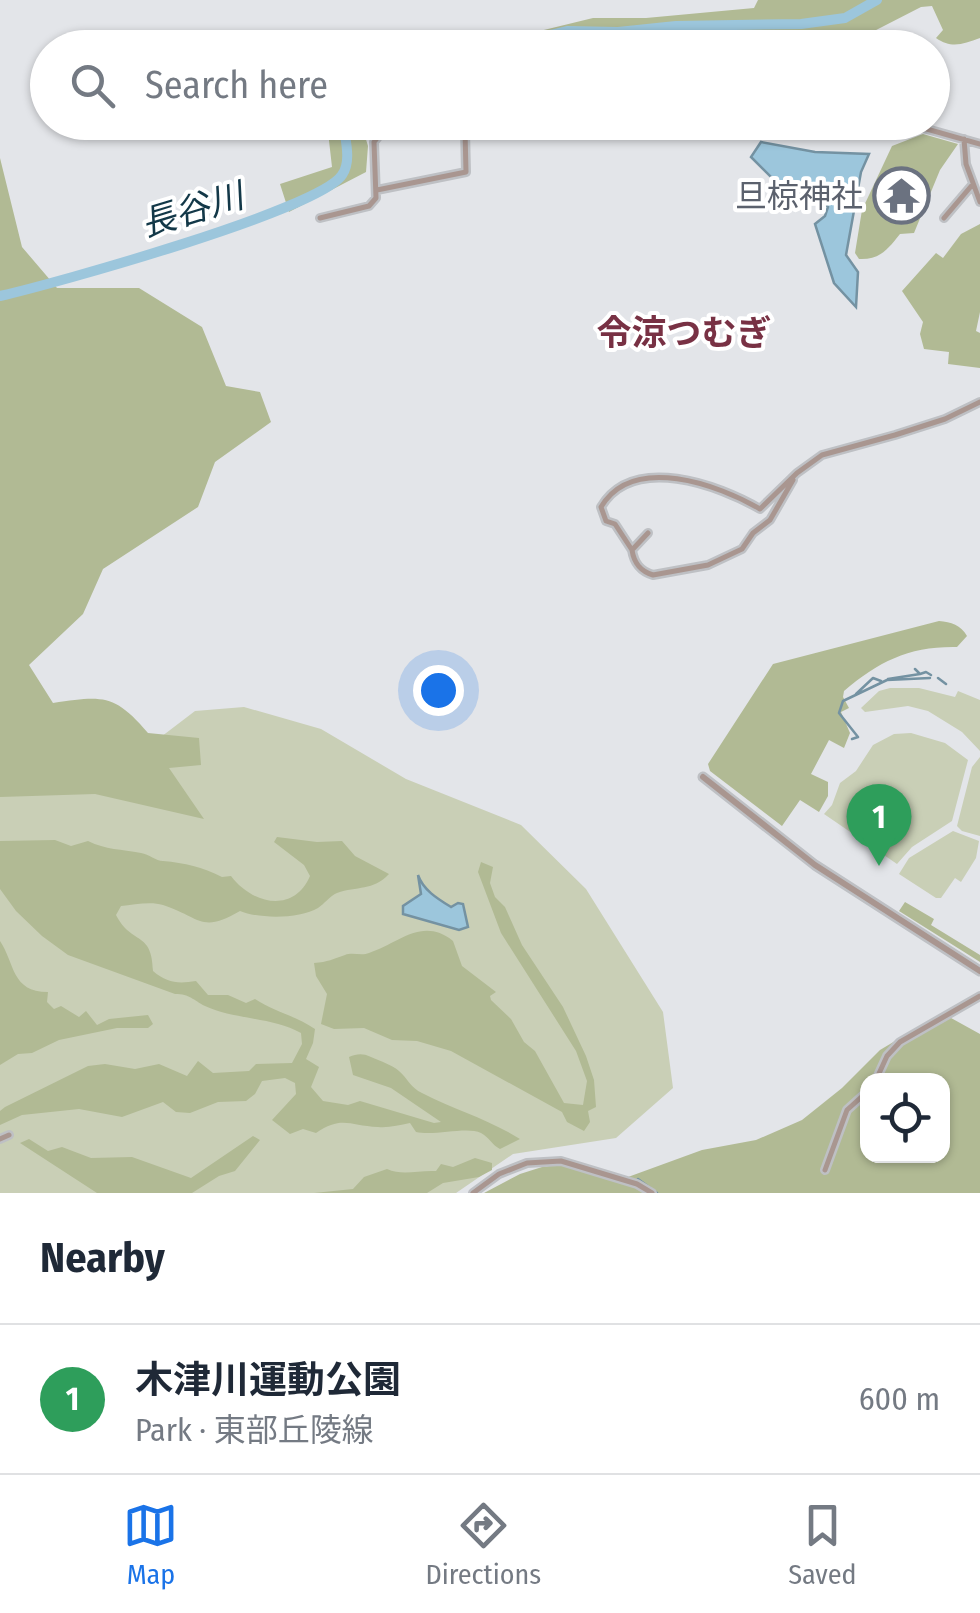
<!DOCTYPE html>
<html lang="en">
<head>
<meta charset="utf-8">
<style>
	body { margin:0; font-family:"Fira Sans Condensed","Noto Sans JP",sans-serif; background:#f2f2f3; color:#1f2937 }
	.controls { position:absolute; right:30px; bottom:30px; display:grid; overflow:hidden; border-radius:20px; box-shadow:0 2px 8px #0004 }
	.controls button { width:90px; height:90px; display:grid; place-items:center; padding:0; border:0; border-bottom:2px solid #e0e1e3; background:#fff; color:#1f2937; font:50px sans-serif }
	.you { position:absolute; left:438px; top:690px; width:35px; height:35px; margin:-25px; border:8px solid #fff; border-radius:50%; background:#1a73e8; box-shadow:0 0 0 15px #1a73e833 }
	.badge { display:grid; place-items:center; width:65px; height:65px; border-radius:50%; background:#1a73e8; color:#fff; font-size:32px; font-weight:700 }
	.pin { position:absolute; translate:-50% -82px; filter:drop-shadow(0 2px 5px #0008) }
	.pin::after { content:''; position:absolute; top:52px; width:35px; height:30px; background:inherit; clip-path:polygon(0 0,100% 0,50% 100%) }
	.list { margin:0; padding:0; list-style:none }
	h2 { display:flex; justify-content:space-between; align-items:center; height:130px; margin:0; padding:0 40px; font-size:42px }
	h2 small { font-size:32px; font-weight:400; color:#747a83 }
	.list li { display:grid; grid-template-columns:65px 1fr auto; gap:30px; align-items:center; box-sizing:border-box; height:150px; padding:0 40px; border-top:2px solid #e0e1e3 }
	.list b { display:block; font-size:38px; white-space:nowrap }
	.list p { margin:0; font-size:32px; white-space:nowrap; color:#747a83 }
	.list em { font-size:32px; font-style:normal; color:#747a83 }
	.icon { flex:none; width:55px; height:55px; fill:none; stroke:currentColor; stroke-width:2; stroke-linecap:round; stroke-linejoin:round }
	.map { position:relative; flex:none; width:980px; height:1193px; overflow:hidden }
	.search { position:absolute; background:#fff; box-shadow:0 2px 8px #0004; left:30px; right:30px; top:30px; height:110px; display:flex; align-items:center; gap:25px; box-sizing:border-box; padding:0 35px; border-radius:55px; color:#747a83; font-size:38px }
	.sheet { height:280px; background:#fff }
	nav { display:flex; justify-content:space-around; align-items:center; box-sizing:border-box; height:140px; border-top:2px solid #e0e1e3; background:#fff; font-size:28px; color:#747a83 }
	nav a { display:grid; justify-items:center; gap:5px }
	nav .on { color:#1a73e8 }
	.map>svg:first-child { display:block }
	.green { fill:#c9cfb6 }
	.forest { fill:#b1ba94; fill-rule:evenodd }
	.water { fill:#9cc6dc; stroke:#7492a2; stroke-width:2.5 }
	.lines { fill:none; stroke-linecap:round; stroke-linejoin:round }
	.stream { stroke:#7492a2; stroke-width:2.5 }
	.river { stroke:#9cc6dc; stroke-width:10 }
	.minor-casing { stroke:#bec0c4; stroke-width:10 }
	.tertiary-casing { stroke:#bec0c4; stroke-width:11 }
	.minor { stroke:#a99690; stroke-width:5 }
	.tertiary { stroke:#a99690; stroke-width:6 }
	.labels { text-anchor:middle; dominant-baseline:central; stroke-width:8; stroke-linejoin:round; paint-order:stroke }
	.worship-label { font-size:32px; fill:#5b616d; stroke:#fff; text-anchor:end }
	.water-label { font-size:35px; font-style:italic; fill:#133848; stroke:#fff }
	.neighbourhood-label { font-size:35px; font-weight:bold; fill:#783144; stroke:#fff }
</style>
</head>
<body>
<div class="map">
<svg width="980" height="1193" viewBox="0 0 980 1193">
	<rect width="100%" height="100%" fill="#e3e5e9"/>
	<path class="green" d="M890 688H919L955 697 958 691 980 700V751L962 732 928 711 908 706 865 712 861 708 879 691Z
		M244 707 321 729 406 779 521 825 586 889 663 1012 673 1088 616 1138 513 1154 456 1193H0V788L128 762 195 711Z
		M911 733 945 743 968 760 952 821 912 847 897 864 824 814 832 805 840 783 856 771 873 745 894 734Z
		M980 757V836L962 831 957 826 972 767Z
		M953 831 979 841 976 858 961 882 955 878 941 898H936L899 874 909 858Z"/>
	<path class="forest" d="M758 0H980V38C963 44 952 49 936 38L943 30 932 6 921 7 843 47H819L825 42 821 34 654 39 633 33 588 34 558 37 546 47H474L593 18H646L754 8Z
		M327 123H361L368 146 366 172 289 212 280 184 332 167Z
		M923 134 958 144 940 170 914 233 900 234C888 249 880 260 859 259L855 253 862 210 892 146Z
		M0 158 22 247 57 288H139L202 327 226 386 260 392 271 422 215 462 198 507 103 569 83 614 29 665 53 703C102 696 114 693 148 733L199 738 201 765 169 768 204 819 95 794 0 797Z
		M980 224V312L976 331 980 333V368L948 364 949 352 924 349 920 334 923 322 902 291 936 253 943 258 961 234Z
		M939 621C951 622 961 625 967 636L957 647C910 646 879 661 844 691L843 697 849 708 841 712 850 733 844 748 829 740 811 774 828 782V796L819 812 800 800 782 826 710 771 708 764 773 664Z
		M277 837 317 842 342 841 355 856 389 874C373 891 357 886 337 893 330 896 324 904 318 908 300 919 259 919 240 911 201 934 200 917 163 905 150 901 134 905 121 906L116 915C132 946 152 930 153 971 167 983 178 984 196 981L208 995H228L246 1003 255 999C275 1012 296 1016 315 1029L313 1043 306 1059 319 1067 311 1087 323 1101 348 1105 360 1101 434 1123 441 1122 391 1088 353 1075 349 1057C357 1054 362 1053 371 1057 380 1061 392 1065 399 1071 408 1079 411 1088 422 1093 455 1110 488 1119 520 1139L500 1149C492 1145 489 1137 481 1133 467 1126 436 1136 416 1132L410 1123C399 1125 389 1128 378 1127 350 1126 342 1115 316 1133L303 1129 290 1134 272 1120 296 1094 295 1083 285 1078 262 1081 255 1094 246 1101 218 1102 190 1113 176 1112 163 1102 122 1117 79 1109 22 1115 0 1125V1111L5 1107 88 1066 105 1064 135 1069 159 1064 187 1076 198 1061 213 1073 249 1071 256 1064 292 1063 302 1044 301 1033C272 1017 236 1020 205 1006 193 1000 190 994 175 994L68 955 42 936 16 911 0 889V841L55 840 71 846 88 841C106 850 121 849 141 853 149 854 156 861 163 861 185 863 202 867 222 877L231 876C251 903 293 915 310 876L304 865 274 842Z
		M481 862 493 867 490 883 495 897 505 907 522 945 563 1007 586 1056 594 1080 596 1107 588 1111 590 1122 584 1131 567 1122 562 1112 451 1051 417 1041 392 1040 364 1028 334 1029 321 1024 327 994 316 976 314 963C328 962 333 959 345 955 352 952 362 956 369 953 398 944 422 916 453 941L462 966 496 992 490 996 491 1000 511 1019 524 1042 535 1051 564 1103 583 1105 587 1081 576 1051 501 933 478 872Z
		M905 902 934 919 931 925 980 955V962L899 911Z
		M0 941C15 963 11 992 48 992L47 1002 54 1009 61 1006 79 1017 86 1011 97 1025 109 1019 148 1015 153 1024 148 1028H117L59 1040 32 1053 18 1054 0 1065Z
		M942 1013 980 1034V1193H484L520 1174 542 1167 564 1164 628 1177 702 1150 756 1140 802 1120 842 1088 880 1050ZM868 1080H942V1156H868Z
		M253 1136 260 1140 235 1171 219 1176 192 1193H97L20 1143 29 1139 48 1151 62 1147 91 1158 132 1157 191 1178Z
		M475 1158 492 1163V1170L479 1177 443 1183 427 1193H314L353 1189 364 1177 387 1169C403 1176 418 1170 436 1171L441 1164 453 1167Z"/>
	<path class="water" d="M761 142 815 152 869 154 861 172 846 255 858 272 856 307 834 283 815 224 825 216 828 207 813 189 803 188 790 196 751 157Z
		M418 875C423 890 438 899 451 907L458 903 463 904 468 927 459 930 403 914V906L421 894Z"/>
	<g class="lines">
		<path class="stream" d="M915 669 920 674 926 672 931 675
			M938 678 946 684
			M888 679 920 674
			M856 694 873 678 881 681
			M852 739 858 737 839 713 843 701 887 680 930 678
			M638 1179 657 1193"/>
		<path class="river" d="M495 48 567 31 618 32 676 26 801 24 845 18 877 0
			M0 296C53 284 319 210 342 175 352 161 345 139 343 122"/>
		<defs>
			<path id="minor" d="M902 122 980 144
				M964 139 966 164 980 202
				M377 190 466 172 465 131
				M320 218 369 206 376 198 374 142 382 132 442 125 474 134 656 124 817 128 862 122
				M944 218 973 184
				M648 533 632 550C634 563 640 571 653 575L708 565 742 549 753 533 770 520 793 480
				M632 550 615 524 606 521 601 507C633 453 719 485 760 509L797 473 822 455 895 435 945 419 980 402
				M876 1080 887 1056 900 1042 980 996
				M0 1139 9 1135
				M825 1170 847 1110 868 1091
				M473 1193 499 1174 527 1163 561 1161 637 1184 652 1193"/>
			<path id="tertiary" d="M703 777 815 865 980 971"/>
		</defs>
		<use href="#minor" class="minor-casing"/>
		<use href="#tertiary" class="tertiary-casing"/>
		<use href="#minor" class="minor"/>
		<use href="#tertiary" class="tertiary"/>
	</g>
	<defs>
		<symbol id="temple-ring" viewBox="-11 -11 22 22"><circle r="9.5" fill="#fff" stroke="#6b7280" stroke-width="1.5"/><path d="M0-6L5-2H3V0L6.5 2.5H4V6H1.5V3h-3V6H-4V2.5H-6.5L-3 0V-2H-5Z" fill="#6b7280"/></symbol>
	</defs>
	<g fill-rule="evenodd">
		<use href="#temple-ring" x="870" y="164" width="63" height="63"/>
	</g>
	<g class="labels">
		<g class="worship-label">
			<text x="863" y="196">旦椋神社</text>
		</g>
		<g class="water-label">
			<text transform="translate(192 210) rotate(-17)">長谷川</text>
		</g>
		<g class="neighbourhood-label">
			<text x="684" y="333">令涼つむぎ</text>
		</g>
	</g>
</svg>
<div class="controls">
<button><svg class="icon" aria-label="locate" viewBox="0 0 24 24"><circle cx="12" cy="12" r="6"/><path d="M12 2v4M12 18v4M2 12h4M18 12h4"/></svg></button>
</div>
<div class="you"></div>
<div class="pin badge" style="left:879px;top:866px;background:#2e9e5b">1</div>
<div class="search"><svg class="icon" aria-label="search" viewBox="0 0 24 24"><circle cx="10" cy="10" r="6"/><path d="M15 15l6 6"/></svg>Search here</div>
</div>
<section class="sheet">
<h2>Nearby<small></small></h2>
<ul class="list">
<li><span class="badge" style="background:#2e9e5b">1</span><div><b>木津川運動公園</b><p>Park · 東部丘陵線</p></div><em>600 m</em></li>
</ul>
</section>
<nav>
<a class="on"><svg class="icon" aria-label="map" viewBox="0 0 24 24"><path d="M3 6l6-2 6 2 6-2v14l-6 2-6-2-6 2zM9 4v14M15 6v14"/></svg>Map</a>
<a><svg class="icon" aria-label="directions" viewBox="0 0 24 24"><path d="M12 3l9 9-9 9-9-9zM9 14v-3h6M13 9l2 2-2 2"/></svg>Directions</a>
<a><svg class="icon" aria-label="saved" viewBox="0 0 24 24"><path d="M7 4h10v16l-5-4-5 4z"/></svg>Saved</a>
</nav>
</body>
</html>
